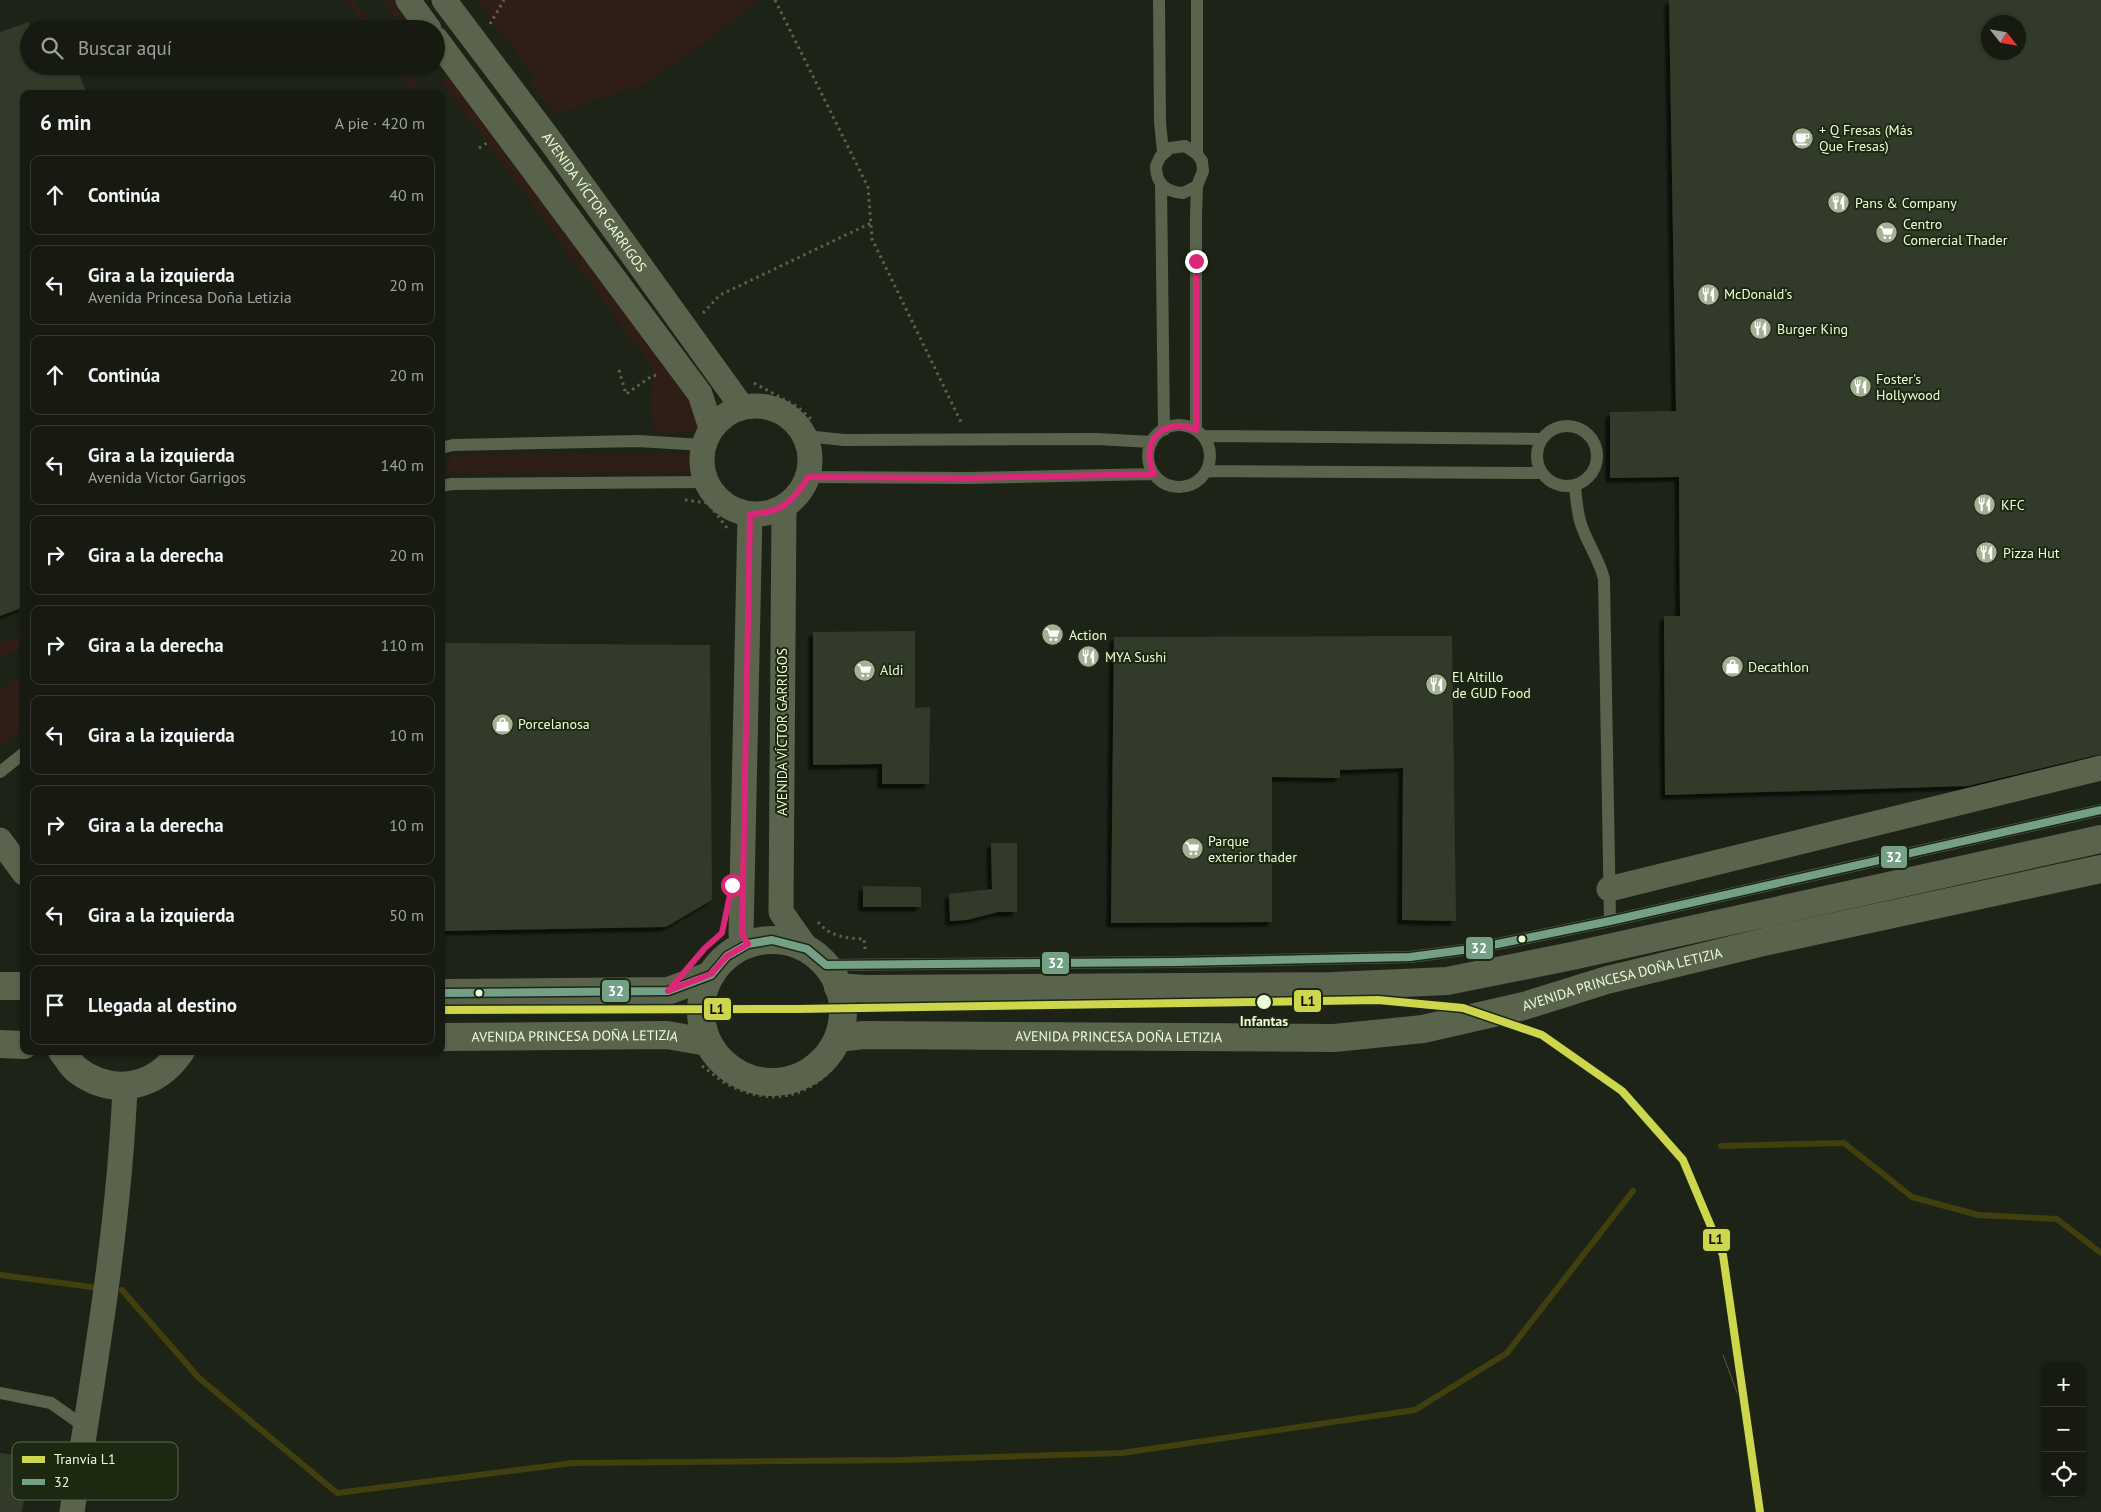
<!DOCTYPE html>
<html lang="es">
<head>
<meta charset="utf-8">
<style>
	body { margin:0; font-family:"PT Sans",sans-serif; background:#23271e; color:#f1f3f6 }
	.controls { position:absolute; right:15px; bottom:15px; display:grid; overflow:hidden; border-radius:10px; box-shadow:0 1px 4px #0004 }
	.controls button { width:45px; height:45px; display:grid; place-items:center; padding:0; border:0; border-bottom:1px solid #353830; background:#161a10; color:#f1f3f6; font:25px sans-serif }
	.compass { position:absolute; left:1981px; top:15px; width:45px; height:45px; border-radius:50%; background:#161a10; box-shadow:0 1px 4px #0004; rotate:121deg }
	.stop { position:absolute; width:15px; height:15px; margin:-11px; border:4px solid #db2777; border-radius:50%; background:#fff }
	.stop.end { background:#db2777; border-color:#fff; box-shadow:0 1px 5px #0008 }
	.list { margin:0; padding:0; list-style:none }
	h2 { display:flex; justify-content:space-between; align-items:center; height:65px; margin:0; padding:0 20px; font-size:21px }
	h2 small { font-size:16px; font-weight:400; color:#9ea19f }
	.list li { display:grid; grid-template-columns:32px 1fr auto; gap:15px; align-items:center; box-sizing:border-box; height:80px; margin:0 10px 10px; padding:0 10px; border:1px solid #353830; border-radius:10px }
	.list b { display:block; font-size:19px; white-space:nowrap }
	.list p { margin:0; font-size:16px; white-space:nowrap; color:#9ea19f }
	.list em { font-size:16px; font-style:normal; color:#9ea19f }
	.icon { flex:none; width:28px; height:28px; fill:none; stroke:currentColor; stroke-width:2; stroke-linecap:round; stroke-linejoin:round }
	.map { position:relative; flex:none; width:2101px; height:1512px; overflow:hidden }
	.search { position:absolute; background:#161a10; box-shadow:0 1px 4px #0004; left:20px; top:20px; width:425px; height:55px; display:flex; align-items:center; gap:12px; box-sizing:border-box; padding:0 18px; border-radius:28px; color:#9ea19f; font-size:19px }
	.panel { position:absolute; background:#161a10; box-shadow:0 1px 4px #0004; left:20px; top:90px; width:425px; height:965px; border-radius:10px }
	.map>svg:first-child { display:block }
	.green { fill:#2e1e15 }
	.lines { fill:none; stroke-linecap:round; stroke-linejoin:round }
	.stream { stroke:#413f0e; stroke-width:6 }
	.building { fill:#333a2b; fill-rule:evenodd; filter:url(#shadow) }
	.path { stroke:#645e4b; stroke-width:3; stroke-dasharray:2.5 4; stroke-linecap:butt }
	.service { stroke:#5a634c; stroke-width:12 }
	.minor { stroke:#5a634c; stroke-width:25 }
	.tertiary { stroke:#5a634c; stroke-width:28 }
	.tram { stroke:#615941; stroke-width:1 }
	.bus-1-casing { stroke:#1d2811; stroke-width:11 }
	.bus-1 { stroke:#73a087; stroke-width:8 }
	.tram-1-casing { stroke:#1d2811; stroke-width:11 }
	.tram-1 { stroke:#ced64d; stroke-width:8 }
	.route { stroke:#db2777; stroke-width:6 }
	.bus-dot { fill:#eefdda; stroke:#1d2811; stroke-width:2 }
	.labels { text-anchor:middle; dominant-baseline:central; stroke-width:4; stroke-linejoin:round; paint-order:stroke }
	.poi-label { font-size:14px; fill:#eefdda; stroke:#1d2811; text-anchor:start }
	.street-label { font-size:14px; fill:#eefdda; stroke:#1d2811 }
	.stop-label { font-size:14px; font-weight:bold; fill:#eefdda; stroke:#1d2811 }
	.key { fill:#1d2811; stroke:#5c684d; stroke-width:1 }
	.key-label { font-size:14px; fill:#eefdda }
	.line-badge { stroke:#1d2811; stroke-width:2 }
	.badge-label { font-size:14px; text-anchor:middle; font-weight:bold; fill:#fff }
	.pale-badge-label { font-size:14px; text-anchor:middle; font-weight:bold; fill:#111 }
</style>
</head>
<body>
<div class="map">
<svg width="2101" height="1512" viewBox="0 0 2101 1512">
	<defs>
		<filter id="shadow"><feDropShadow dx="-4.5" dy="4.5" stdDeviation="1" flood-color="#0009"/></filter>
	</defs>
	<rect width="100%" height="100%" fill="#1d2316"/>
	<path class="green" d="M346 0H354L376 29H367Z
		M382 0H399L420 29H403Z
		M477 0H758L727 26 648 82 555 115 528 80 534 76Z
		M395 66H404L424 94H415Z
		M452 73 698 406 705 430 664 434 654 428 651 411 652 367 441 81Z
		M697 453V472L456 473 448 471 446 464 452 455Z
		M24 634V646L0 660V643Z
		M24 675V729L0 746V689Z"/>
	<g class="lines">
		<path class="stream" d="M1721 1146 1844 1143 1912 1197 1978 1215 2057 1219 2101 1253
			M0 1275 92 1287
			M122 1290 199 1378 337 1493 573 1463 900 1460 1122 1453 1415 1410 1507 1353 1633 1191"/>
	</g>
	<path class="building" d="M1669 0H2101V754L1968 786 1665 795 1664 616H1680L1679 477 1610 478V412L1676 411ZM1988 22H2018V52H1988Z
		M29 22V66H76L87 94H24V607L0 616V32Z
		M915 631V708L930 707 929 784H882V764L813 765V632Z
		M1452 636 1456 921 1402 920 1403 768 1340 770V778L1272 777V922L1111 923 1114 637Z
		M441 643 710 645 712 900 666 927 441 931Z
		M991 843H1017V912H998L967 920 950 921 949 894 992 889Z
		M863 886 921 887V907H863Z
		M0 1453 30 1457 22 1512H0Z"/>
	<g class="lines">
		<path class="path" d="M775 0 868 187 872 239 961 422
			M490 24 504 0
			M479 148 487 143
			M703 313 720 295 871 223
			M619 370 626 394 652 376 658 375
			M754 383 798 407 811 419
			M685 500 708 503 727 528
			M818 922C830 937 847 938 864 939L865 949
			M701 952 719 936
			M702 1066C711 1072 721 1082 731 1086 773 1106 809 1098 838 1062"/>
		<path class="service" d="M1159 0 1160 122 1163 152
			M1197 0V154
			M1161 184 1164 430
			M1148 456a31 31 0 1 1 62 0a31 31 0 1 1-62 0Z
			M1537 456a30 30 0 1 1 60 0a30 30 0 1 1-60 0Z
			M1196 430V217L1197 186 1203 171 1202 161 1197 154 1185 146 1170 148 1160 157 1156 166C1156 184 1166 192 1183 193L1197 186
			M805 436 844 440 1097 439 1152 442
			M1203 436 1542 439
			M441 448 453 445 638 441 703 445
			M1206 471 1541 473
			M807 477 968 478 1154 474
			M441 486 452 484 706 482
			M1575 486C1576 497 1577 510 1580 521 1586 542 1599 558 1604 579L1610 921
			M0 772 24 753
			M826 965 1176 962 1410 957 1478 948 1610 921 2101 810
			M0 1393 51 1403 85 1427"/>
		<g class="minor">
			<path d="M408 0 429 29"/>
			<path id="s1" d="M444 0 549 139 742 407"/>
			<path d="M436 39 700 394 711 428"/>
			<circle cx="756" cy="460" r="54"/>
			<path d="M784 507 781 912 807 949"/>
			<path d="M0 840 24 873"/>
			<path d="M1609 889 2101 768"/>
			<path d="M748 944 741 935 750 514"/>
			<path d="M72 1512C94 1371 119 1230 125 1087"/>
		</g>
		<g class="tertiary">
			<circle cx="772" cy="1011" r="71"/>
			<path d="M0 986H24"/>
			<path d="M838 987 865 989 1333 986 1447 981 1572 956 2101 839"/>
			<path d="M441 993 668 991 711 975"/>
			<path id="s2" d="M441 1037 667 1035 707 1042"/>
			<path id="s3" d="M838 1038 864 1035 1334 1038 1423 1029 1524 1006 1607 980 1768 941 2101 869"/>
			<path d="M0 1044 24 1045"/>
			<path d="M62 1051C67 1057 71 1065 77 1070 113 1097 156 1088 181 1051"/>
		</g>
		<path class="tram" d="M1723 1355 1746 1416"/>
		<defs>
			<path id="bus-1" d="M441 993 668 991 711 975 727 956 748 944 772 940 807 949 826 965 1176 962 1410 957 1478 948 1610 921 2101 810"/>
		</defs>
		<use href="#bus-1" class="bus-1-casing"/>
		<use href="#bus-1" class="bus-1"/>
		<defs>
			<path id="tram-1" d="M441 1010 796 1009 1378 1000 1463 1008 1542 1035 1622 1091 1683 1160 1723 1255 1760 1512"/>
		</defs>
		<use href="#tram-1" class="tram-1-casing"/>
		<use href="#tram-1" class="tram-1"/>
	</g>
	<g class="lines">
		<path class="route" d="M732 885 722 933 705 948 668 991 711 974 727 956 748 944 742 935 750 514C780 513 793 503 808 477L968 478 1154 474C1139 442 1163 416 1196 430V261"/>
	</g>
	<defs>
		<symbol id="cafe-disc" viewBox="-11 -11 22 22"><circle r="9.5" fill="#a5b195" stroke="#1d2811"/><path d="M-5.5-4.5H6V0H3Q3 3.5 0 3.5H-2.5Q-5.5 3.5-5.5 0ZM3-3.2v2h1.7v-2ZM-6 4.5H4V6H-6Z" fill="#fff"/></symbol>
		<symbol id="restaurant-disc" viewBox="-11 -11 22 22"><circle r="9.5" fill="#a5b195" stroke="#1d2811"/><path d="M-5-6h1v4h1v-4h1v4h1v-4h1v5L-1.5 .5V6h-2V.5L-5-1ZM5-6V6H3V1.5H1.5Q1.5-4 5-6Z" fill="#fff"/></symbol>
		<symbol id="supermarket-disc" viewBox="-11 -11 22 22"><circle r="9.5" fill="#a5b195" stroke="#1d2811"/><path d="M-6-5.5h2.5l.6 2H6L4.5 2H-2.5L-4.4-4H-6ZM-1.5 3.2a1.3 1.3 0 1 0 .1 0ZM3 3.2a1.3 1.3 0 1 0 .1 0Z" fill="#fff"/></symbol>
		<symbol id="shop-disc" viewBox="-11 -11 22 22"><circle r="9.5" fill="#a5b195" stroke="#1d2811"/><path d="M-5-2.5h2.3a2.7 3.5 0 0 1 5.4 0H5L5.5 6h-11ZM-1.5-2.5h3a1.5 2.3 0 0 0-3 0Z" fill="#fff"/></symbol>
	</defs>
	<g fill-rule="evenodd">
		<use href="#cafe-disc" x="1790" y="126" width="25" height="25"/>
		<use href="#restaurant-disc" x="1826" y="190" width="25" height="25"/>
		<use href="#supermarket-disc" x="1874" y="220" width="25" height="25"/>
		<use href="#restaurant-disc" x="1696" y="282" width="25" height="25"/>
		<use href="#restaurant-disc" x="1748" y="316" width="25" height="25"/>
		<use href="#restaurant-disc" x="1848" y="374" width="25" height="25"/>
		<use href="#restaurant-disc" x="1972" y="492" width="25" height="25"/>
		<use href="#restaurant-disc" x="1974" y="540" width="25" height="25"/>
		<use href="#supermarket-disc" x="1040" y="622" width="25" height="25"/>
		<use href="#restaurant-disc" x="1076" y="644" width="25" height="25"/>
		<use href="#shop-disc" x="1720" y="654" width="25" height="25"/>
		<use href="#supermarket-disc" x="852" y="658" width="25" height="25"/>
		<use href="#restaurant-disc" x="1424" y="672" width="25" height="25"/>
		<use href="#shop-disc" x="490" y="712" width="25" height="25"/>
		<use href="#supermarket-disc" x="1180" y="836" width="25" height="25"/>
	</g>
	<g class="bus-dot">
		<circle cx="1522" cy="939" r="4.5"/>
		<circle cx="479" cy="993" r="4.5"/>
		<circle cx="1264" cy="1002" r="8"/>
	</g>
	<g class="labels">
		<g class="poi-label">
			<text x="1819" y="130">+ Q Fresas (Más<tspan x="1819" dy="16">Que Fresas)</tspan></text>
			<text x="1855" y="203">Pans &amp; Company</text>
			<text x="1903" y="224">Centro<tspan x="1903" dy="16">Comercial Thader</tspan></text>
			<text x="1724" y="294">McDonald's</text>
			<text x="1777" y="329">Burger King</text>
			<text x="1876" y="379">Foster's<tspan x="1876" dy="16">Hollywood</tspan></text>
			<text x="2001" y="505">KFC</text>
			<text x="2003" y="553">Pizza Hut</text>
			<text x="1069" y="635">Action</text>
			<text x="1105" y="657">MYA Sushi</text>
			<text x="1748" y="667">Decathlon</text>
			<text x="880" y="670">Aldi</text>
			<text x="1452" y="677">El Altillo<tspan x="1452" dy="16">de GUD Food</tspan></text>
			<text x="518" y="724">Porcelanosa</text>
			<text x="1208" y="841">Parque<tspan x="1208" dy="16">exterior thader</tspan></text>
		</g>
		<g class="street-label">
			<text stroke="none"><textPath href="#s1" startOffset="252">AVENIDA VÍCTOR GARRIGOS</textPath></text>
			<text transform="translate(782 732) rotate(-90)">AVENIDA VÍCTOR GARRIGOS</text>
			<text stroke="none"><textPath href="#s3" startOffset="791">AVENIDA PRINCESA DOÑA LETIZIA</textPath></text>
			<text stroke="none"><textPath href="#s2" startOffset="134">AVENIDA PRINCESA DOÑA LETIZIA</textPath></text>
			<text stroke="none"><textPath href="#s3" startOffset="281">AVENIDA PRINCESA DOÑA LETIZIA</textPath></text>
		</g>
		<g class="stop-label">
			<text x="1264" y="1021">Infantas</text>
		</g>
	</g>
	<rect x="12" y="1442" width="166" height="58" rx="8" class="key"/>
	<rect x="22" y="1456" width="23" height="7" fill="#ced64d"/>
	<rect x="22" y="1479" width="23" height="6" fill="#73a087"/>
	<g class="key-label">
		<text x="54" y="1464">Tranvía L1</text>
		<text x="54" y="1487">32</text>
	</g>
	<g class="line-badge">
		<rect x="1880" y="845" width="28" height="24" rx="5" fill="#73a087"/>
		<rect x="1465" y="936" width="29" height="24" rx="5" fill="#73a087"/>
		<rect x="1041" y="951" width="29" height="24" rx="5" fill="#73a087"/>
		<rect x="601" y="979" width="29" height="24" rx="5" fill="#73a087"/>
		<rect x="1293" y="989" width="29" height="24" rx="5" fill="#ced64d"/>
		<rect x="703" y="997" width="29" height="24" rx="5" fill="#ced64d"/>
		<rect x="1702" y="1228" width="29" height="24" rx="5" fill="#ced64d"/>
	</g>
	<g class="badge-label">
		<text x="1894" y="862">32</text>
		<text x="1479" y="953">32</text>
		<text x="1056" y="968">32</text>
		<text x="616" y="996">32</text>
	</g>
	<g class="pale-badge-label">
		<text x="1308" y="1006">L1</text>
		<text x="717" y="1014">L1</text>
		<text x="1716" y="1244">L1</text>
	</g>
</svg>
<div class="controls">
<button>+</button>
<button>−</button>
<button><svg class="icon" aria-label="locate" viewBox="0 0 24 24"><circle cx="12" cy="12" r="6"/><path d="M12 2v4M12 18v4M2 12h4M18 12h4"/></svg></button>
</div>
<svg class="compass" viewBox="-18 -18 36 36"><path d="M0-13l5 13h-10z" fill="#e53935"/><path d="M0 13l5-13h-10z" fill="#9ea19f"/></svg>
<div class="stop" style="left:732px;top:885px"></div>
<div class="stop end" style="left:1196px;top:261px"></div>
<div class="search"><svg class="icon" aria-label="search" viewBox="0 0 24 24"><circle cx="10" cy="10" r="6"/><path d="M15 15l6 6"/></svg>Buscar aquí</div>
<section class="panel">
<h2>6 min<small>A pie · 420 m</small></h2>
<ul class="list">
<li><svg class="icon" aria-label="ahead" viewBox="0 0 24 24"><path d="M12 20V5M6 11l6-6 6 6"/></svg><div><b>Continúa</b></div><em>40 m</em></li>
<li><svg class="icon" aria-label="left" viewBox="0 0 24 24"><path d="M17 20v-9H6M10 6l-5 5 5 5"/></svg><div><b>Gira a la izquierda</b><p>Avenida Princesa Doña Letizia</p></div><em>20 m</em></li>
<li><svg class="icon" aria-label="ahead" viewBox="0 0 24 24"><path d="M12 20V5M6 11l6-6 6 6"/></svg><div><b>Continúa</b></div><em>20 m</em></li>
<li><svg class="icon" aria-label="left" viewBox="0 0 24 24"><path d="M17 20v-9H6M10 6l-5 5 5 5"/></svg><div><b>Gira a la izquierda</b><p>Avenida Víctor Garrigos</p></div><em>140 m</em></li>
<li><svg class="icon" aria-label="right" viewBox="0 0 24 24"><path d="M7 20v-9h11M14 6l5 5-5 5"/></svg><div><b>Gira a la derecha</b></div><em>20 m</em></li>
<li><svg class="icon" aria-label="right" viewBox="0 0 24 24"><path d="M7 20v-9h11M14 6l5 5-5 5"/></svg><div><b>Gira a la derecha</b></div><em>110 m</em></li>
<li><svg class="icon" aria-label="left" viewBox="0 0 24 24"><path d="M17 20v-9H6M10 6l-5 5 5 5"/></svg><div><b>Gira a la izquierda</b></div><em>10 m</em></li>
<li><svg class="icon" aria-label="right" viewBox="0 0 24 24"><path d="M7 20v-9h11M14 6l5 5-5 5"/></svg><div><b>Gira a la derecha</b></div><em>10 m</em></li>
<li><svg class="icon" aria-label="left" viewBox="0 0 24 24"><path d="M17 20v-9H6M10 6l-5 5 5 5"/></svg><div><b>Gira a la izquierda</b></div><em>50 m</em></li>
<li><svg class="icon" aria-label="arrive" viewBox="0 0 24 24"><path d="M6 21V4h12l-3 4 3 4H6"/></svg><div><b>Llegada al destino</b></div></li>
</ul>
</section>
</div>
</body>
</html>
